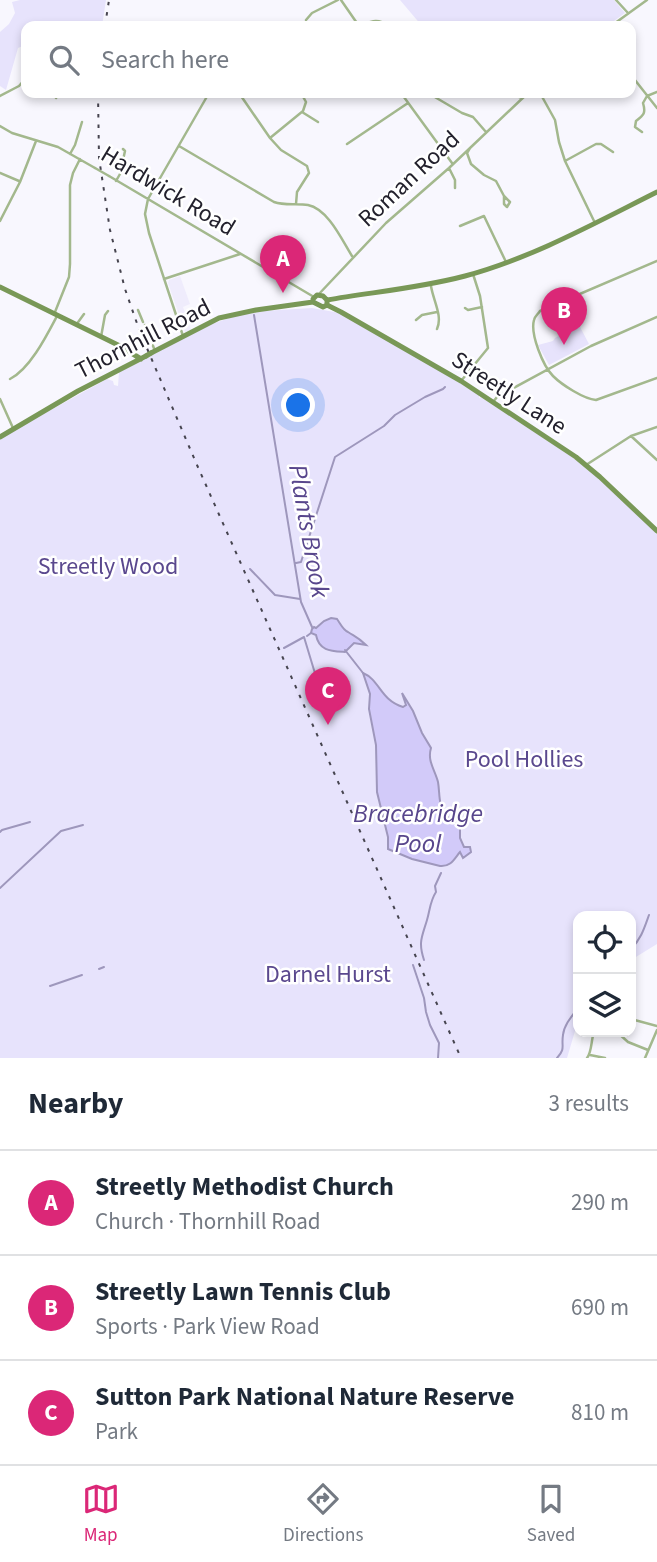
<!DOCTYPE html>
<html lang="en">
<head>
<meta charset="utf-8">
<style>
	body { margin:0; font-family:"Source Sans 3",sans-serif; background:#f6f6f7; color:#1f2937 }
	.controls { position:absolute; right:21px; bottom:21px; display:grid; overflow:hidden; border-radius:14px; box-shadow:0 4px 10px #0003 }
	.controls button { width:63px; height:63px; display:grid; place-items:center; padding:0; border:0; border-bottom:2px solid #e0e1e3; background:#fff; color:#1f2937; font:35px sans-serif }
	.you { position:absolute; left:299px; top:406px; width:24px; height:24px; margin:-18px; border:5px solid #fff; border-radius:50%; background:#1a73e8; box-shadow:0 0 0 10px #1a73e833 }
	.badge { display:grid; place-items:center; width:46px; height:46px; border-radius:50%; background:#db2777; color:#fff; font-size:23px; font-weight:700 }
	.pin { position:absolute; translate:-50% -58px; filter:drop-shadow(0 2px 4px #0008) }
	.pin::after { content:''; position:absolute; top:37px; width:24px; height:21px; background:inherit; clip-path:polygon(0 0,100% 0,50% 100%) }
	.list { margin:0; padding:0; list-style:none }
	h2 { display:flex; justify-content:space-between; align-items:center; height:91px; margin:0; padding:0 28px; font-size:30px }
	h2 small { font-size:23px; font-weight:400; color:#747a83 }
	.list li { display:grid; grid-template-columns:46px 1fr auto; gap:21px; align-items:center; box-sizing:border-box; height:105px; padding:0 28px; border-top:2px solid #e0e1e3 }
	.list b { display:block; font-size:26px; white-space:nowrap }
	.list p { margin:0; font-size:23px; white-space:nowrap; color:#747a83 }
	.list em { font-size:23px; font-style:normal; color:#747a83 }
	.icon { flex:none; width:38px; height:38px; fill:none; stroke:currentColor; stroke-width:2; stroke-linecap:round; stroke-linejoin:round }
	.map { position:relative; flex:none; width:657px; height:1058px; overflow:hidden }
	.search { position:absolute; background:#fff; box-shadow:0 4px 10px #0003; left:21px; right:21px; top:21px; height:77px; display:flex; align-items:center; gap:18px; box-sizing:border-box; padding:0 24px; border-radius:14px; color:#747a83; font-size:26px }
	.sheet { height:406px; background:#fff }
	nav { display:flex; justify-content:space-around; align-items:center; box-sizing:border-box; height:98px; border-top:2px solid #e0e1e3; background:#fff; font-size:19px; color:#747a83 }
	nav a { display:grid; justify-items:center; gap:4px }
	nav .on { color:#db2777 }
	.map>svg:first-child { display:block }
	.built { fill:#efecfc }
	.green { fill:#e7e3fc }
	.water { fill:#d2caf9; stroke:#9e97bc; stroke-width:2 }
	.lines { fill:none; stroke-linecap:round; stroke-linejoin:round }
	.stream { stroke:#9e97bc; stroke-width:2 }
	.minor { stroke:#a3b88d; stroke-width:2.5 }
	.secondary { stroke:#799857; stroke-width:5 }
	.rail { stroke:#46444f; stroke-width:2; stroke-dasharray:3.5 7; stroke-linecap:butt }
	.minor-bridge { stroke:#a3b88d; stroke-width:2.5 }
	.secondary-bridge { stroke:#799857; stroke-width:5 }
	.labels { text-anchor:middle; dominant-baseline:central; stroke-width:5; stroke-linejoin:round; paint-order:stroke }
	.street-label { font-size:24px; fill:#23212d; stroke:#fff }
	.park-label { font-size:24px; fill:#5a488e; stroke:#fff }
	.water-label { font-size:26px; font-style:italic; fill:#58468c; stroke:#fff }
</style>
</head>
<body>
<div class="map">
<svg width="657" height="1058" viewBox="0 0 657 1058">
	<rect width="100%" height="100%" fill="#f8f7fe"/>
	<path class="built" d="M180 276 190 304 183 307 191 330 185 332 168 283 169 280Z"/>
	<path class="green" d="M20 0H106L102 26H26L23 46 18 48 6 90 0 86V32L9 24 15 13 12 2Z
		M400 0H614L625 13 607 26H422Z
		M312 308 340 313 423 360 479 395V398L481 397 575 459 598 478 657 534V944L631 960V916H578V1021L567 1058H0V438L107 379 113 381 114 385 118 386 119 372 209 325 235 316 263 311Z
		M579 325 589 344 549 365 538 345 553 341 555 338Z"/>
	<path class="water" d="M331 618 337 619C340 623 343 630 348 632 356 637 358 637 366 645L354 643 345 652C331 651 319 651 316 635L311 633 312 629 314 627 316 628 324 621Z
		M363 673C380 680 380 700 403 707L406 705 402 693 413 711 422 733 431 748C427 761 435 770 438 782 440 793 438 806 446 815 450 820 455 823 460 826V838L464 847H470L471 852 463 858 460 852C454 859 451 867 440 866L412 859 388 849V837L377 792 376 745 369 709 370 694Z"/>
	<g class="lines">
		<path class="stream" d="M254 315 301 602 312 627
			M296 563 301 562 335 457 384 426 395 415 425 397 443 389 445 387
			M250 569 275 595 300 599
			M307 636 311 633
			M304 637 317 680
			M284 648 304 637
			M345 650 363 673
			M0 832 2 830 30 822
			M0 888 61 831 83 825
			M631 949C641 939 644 929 649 915
			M424 960C418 942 422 937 427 920 430 910 430 901 436 892L435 886 441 873
			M413 965 424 998 426 1012 430 1025 439 1043 438 1058
			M99 969 104 967
			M50 986 82 975
			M557 1058C566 1048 561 1047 563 1035 564 1025 572 1016 578 1008"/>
		<path class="minor" d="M341 0 359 26
			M616 0 628 13
			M306 20 312 13 338 0
			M359 26C370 22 378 17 387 26
			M611 26 647 0
			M631 75 657 108
			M239 93 270 138 281 150 307 166 309 173 297 192 296 204
			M401 93 452 163
			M428 93 462 113 473 117 486 132
			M508 93 522 98
			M540 93 555 120 559 142 565 161 595 223
			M0 96 19 86 26 78
			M56 98 59 93
			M302 112 318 122
			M0 126 12 133 58 147 95 168
			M642 132 635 127 636 121C644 115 646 113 643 103L647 96 657 92
			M270 138 303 111 306 102 301 93
			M347 144 408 103
			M179 146 274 202C285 206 297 203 308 205 328 209 342 240 352 256
			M470 148 467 153 471 164 484 175 496 181 504 196 510 202 507 207 504 204V196
			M70 154 75 145 82 122
			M565 161 596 144H601L613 152
			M449 168 455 180V188
			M0 173 19 181
			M109 176 314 297
			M116 181 120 174 125 151 123 149
			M0 221 20 182 36 141
			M460 226 484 216 506 262
			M657 261 540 311C538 314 535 316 534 320 530 334 543 366 553 376 562 385 584 399 596 400L657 378
			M164 279 240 254
			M431 286C433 300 443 316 437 329
			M318 295 386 223 449 168 528 93
			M465 308 468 310 482 307
			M138 310 143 322
			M55 312 69 277 70 264V185L73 173 80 159
			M416 320 422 315 437 312
			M76 325 84 314
			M145 325 155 351
			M183 336 149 233 145 214 148 199 209 93
			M101 337 105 315 108 311
			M10 379C30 369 47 335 57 316
			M461 381 488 348 480 296 473 274
			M0 399 13 428
			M493 402 497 397 591 346 657 317
			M631 436 657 460
			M586 465 631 436 657 427
			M631 1019 657 1026
			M617 1032 628 1042 648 1050
			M590 1055 605 1058
			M587 1058C592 1052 591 1040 594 1032
			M645 1058 657 1030"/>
		<path class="secondary" d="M0 287 120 346 141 359
			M327 300C373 292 420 288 465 276 532 258 595 223 657 192
			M327 305V300L323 296 317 295 313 299V302L323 307 327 305 341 312 461 381 576 457 600 477 657 531
			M151 353 219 318 256 310 313 302
			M0 437 78 391 146 356"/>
		<path class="rail" d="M105 26 109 0
			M98 93 99 158 110 230 125 289 140 332 197 465 461 1058"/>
		<path class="minor-bridge" d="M95 168 109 176"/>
		<path class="secondary-bridge" d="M146 356 151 353"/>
	</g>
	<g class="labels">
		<g class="street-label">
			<text transform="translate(409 179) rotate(-43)">Roman Road</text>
			<text transform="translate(168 191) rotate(31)">Hardwick Road</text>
			<text transform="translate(143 339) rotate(-27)">Thornhill Road</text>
			<text transform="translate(509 393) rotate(33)">Streetly Lane</text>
		</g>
		<g class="park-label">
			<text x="108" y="566">Streetly Wood</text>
			<text x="524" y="759">Pool Hollies</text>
			<text x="328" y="974">Darnel Hurst</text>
		</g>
		<g class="water-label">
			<text transform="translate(309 531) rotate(80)">Plants Brook</text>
			<text x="418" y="813">Bracebridge<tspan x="418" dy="30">Pool</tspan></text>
		</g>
	</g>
</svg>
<div class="controls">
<button><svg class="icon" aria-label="locate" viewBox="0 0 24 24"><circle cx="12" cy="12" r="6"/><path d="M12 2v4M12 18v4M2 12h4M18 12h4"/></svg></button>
<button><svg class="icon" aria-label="layers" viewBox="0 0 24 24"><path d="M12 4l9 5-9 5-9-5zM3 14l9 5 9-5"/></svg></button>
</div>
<div class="you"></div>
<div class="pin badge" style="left:283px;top:293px">A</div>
<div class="pin badge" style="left:564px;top:345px">B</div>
<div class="pin badge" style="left:328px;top:725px">C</div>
<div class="search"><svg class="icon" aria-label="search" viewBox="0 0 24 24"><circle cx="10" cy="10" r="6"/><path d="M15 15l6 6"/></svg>Search here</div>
</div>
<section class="sheet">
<h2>Nearby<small>3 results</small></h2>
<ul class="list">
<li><span class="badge">A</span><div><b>Streetly Methodist Church</b><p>Church · Thornhill Road</p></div><em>290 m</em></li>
<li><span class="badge">B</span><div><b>Streetly Lawn Tennis Club</b><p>Sports · Park View Road</p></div><em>690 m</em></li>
<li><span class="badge">C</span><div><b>Sutton Park National Nature Reserve</b><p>Park</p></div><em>810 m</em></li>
</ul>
</section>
<nav>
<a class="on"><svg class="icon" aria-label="map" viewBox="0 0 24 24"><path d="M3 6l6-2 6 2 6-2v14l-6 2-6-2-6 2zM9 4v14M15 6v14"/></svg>Map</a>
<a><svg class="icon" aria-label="directions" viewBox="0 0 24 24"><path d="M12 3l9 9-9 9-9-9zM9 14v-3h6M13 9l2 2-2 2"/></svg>Directions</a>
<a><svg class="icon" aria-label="saved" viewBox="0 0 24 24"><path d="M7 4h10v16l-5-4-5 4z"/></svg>Saved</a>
</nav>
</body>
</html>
